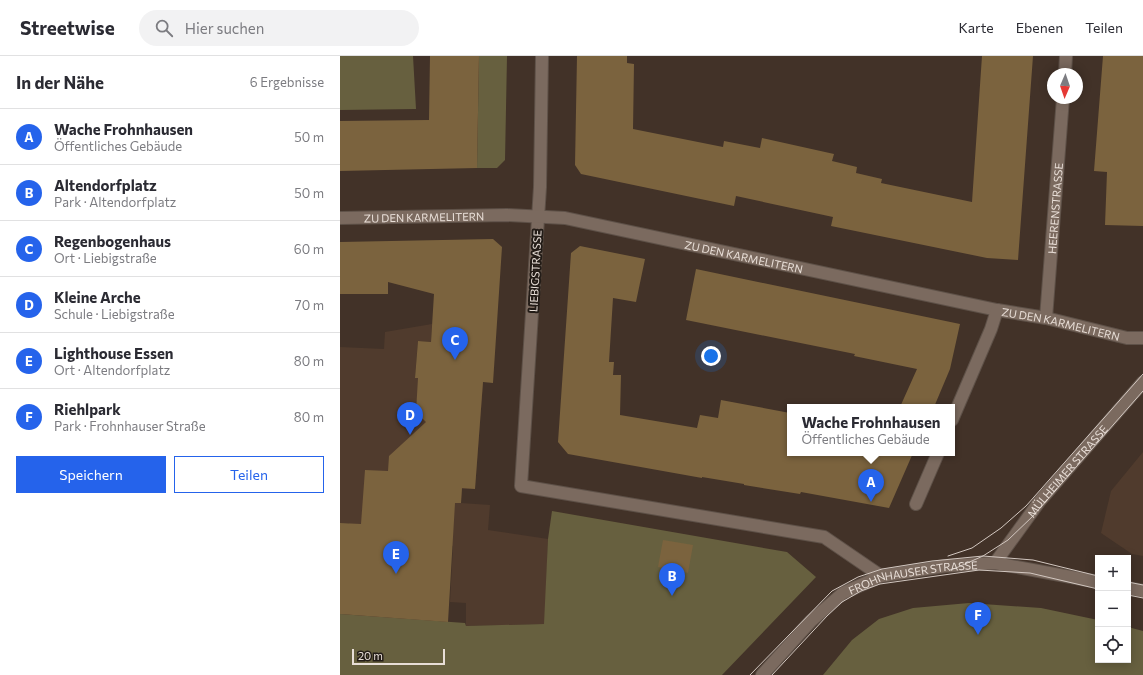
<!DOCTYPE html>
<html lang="de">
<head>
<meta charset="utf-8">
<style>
	body { margin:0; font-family:Commissioner,sans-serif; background:#f2f2f3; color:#2b2b33 }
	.controls { position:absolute; right:12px; bottom:12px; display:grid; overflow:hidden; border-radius:0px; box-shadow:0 2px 10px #0003 }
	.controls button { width:36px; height:36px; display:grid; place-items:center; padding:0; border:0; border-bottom:1px solid #e1e1e2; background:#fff; color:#2b2b33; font:20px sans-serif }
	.compass { position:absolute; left:707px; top:12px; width:36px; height:36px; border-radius:50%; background:#fff; box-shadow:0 2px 10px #0003; rotate:182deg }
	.scale { position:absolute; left:12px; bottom:10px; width:93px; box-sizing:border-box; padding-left:4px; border:2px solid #e8ded7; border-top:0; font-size:11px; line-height:14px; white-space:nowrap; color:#e8ded7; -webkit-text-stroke:3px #231c17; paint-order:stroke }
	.you { position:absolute; left:371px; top:300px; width:14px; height:14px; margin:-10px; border:3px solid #fff; border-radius:50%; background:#1a73e8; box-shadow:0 0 0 6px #1a73e833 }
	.badge { display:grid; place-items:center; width:26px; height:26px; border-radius:50%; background:#2563eb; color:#fff; font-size:13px; font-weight:700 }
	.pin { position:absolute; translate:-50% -33px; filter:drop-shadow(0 1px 2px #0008) }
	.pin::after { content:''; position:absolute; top:21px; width:14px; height:12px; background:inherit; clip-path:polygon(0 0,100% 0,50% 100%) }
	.popup { position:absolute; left:447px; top:348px; width:168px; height:52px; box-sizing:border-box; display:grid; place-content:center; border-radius:0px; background:#fff; filter:drop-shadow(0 1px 3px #0005); font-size:13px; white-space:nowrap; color:#7c7c81 }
	.popup b { font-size:15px; color:#2b2b33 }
	.popup::after { content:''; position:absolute; left:50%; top:100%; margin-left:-8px; border:8px solid transparent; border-top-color:#fff }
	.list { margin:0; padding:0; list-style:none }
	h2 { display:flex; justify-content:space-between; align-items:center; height:52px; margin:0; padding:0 16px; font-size:17px }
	h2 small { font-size:13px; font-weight:400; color:#7c7c81 }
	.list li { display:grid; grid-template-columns:26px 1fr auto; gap:12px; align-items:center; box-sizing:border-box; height:56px; padding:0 16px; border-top:1px solid #e1e1e2 }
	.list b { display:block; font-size:15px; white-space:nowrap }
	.list p { margin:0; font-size:13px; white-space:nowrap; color:#7c7c81 }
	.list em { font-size:13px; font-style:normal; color:#7c7c81 }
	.actions { display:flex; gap:8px; padding:12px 16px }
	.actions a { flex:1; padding:9px 0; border:1px solid #2563eb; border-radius:0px; text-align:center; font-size:14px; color:#2563eb }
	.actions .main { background:#2563eb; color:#fff }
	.icon { flex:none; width:22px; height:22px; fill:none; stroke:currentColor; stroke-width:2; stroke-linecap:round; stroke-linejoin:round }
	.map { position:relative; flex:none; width:803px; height:619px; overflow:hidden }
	header { display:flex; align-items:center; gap:24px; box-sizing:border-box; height:56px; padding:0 20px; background:#fff; border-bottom:1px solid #e1e1e2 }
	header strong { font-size:19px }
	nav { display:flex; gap:22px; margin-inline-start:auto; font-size:14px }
	.search { width:280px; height:36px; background:#f2f2f3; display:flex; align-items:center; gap:10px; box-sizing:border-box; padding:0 14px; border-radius:22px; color:#7c7c81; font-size:15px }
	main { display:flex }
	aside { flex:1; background:#fff }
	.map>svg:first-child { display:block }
	.built { fill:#503b2d }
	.green { fill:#67603f }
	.building { fill:#7b633e }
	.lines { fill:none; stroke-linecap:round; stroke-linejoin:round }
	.street-casing { stroke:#5e5148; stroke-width:14 }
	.secondary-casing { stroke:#5e5148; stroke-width:14 }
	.street { stroke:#7b6a5f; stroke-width:12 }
	.secondary { stroke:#7b6a5f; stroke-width:12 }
	.tram { stroke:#d2c7c0; stroke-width:1 }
	.labels { text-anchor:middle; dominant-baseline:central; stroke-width:4; stroke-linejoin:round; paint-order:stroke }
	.street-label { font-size:11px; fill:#e8ded7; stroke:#231c17 }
</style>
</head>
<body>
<header>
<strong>Streetwise</strong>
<div class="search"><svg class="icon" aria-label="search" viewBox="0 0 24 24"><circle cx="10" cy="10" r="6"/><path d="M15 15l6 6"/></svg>Hier suchen</div>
<nav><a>Karte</a><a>Ebenen</a><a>Teilen</a></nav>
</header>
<main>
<aside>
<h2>In der Nähe<small>6 Ergebnisse</small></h2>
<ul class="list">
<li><span class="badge">A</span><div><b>Wache Frohnhausen</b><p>Öffentliches Gebäude</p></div><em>50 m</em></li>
<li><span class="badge">B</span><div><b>Altendorfplatz</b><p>Park · Altendorfplatz</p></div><em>50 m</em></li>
<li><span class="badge">C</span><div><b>Regenbogenhaus</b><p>Ort · Liebigstraße</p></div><em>60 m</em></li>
<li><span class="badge">D</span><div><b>Kleine Arche</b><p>Schule · Liebigstraße</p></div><em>70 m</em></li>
<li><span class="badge">E</span><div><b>Lighthouse Essen</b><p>Ort · Altendorfplatz</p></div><em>80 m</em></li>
<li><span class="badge">F</span><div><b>Riehlpark</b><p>Park · Frohnhauser Straße</p></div><em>80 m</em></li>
</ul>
<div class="actions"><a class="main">Speichern</a><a>Teilen</a></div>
</aside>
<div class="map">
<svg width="803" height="619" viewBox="0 0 803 619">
	<rect width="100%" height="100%" fill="#423228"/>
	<path class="built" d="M92 268 91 286 78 285 75 321 143 327 135 433H122L121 447 150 449 148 474 208 483 205 568 126 570V547L110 546 113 490 34 468H19L10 473 9 467H0V291L44 293 45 276Z
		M803 396V500L792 498 761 477 771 435Z"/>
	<path class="green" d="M0 0H73L76 53 0 54Z
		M139 0H167L165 104 157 112H137Z
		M212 455 447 496 476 521 382 619H0V558L125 567 126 570 204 568 208 483Z
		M629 547 701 552 758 564V604H788V571L803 575V619H483L512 584 539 563 573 552Z"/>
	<path class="building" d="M90 0H139L137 112 0 115V65L89 64Z
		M237 0H287V7L294 8 293 73 383 91 384 85 420 92 422 82 494 98 492 105 517 111 516 117 542 123 541 127 632 146 642 0H693L678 204 647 202 491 170 493 161 396 140 394 150 241 118 235 109Z
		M763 0H803V170L765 169 767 116 754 115Z
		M153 183 162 191 153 327 143 326 135 433 122 432 121 447H115L108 566 0 558V467L21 468 25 414 48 415 49 400 86 366 76 356 78 322H75L78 285 91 286 94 238 48 226V238H0V186Z
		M240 190 305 203 296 246 273 242 269 306H274L273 319H281L280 359 357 372 360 359 378 362 381 344 450 357V397H505L537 402 539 397H573L549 452 461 436 460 438 404 429V428L362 421V422L228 398 218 386 231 197Z
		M356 213 620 268 610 313 594 351H560L577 313 514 300 515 298 346 264Z
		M323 484 353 489 348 517 318 511Z"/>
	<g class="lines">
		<defs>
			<g id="street">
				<path d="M202 0 200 131 181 430 484 481 541 520"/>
				<path d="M725 18 726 0"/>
				<path id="s1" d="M0 162 167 159 225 162 657 254 706 262 787 282H803"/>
				<path id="s2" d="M706 262 723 42"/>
				<path d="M612 364 651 273 657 254"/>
				<path d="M576 448 598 397"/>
			</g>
			<g id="secondary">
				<path id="s3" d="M655 507 699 446 803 326"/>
				<path d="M788 532 803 535"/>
				<path id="s4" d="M422 619 471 565 503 537 541 520 605 510 655 507 758 526"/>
			</g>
		</defs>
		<use href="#street" class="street-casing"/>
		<use href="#secondary" class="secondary-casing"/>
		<use href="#street" class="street"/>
		<use href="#secondary" class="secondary"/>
		<path class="tram" d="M608 500 632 492 661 472 686 450 803 318
			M610 514 616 512 643 500 668 484 693 460 803 335
			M788 526 803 529
			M788 539 803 542
			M410 619 492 535 518 521 542 513 592 505 643 500 693 504 758 520
			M432 619 487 560 502 546 521 535 540 528 639 514 690 517 758 533"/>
	</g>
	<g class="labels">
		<g class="street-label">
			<text stroke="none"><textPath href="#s2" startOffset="110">HEERENSTRASSE</textPath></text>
			<text stroke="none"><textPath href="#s1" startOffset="84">ZU DEN KARMELITERN</textPath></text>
			<text stroke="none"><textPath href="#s1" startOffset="408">ZU DEN KARMELITERN</textPath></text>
			<text transform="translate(195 215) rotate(-87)">LIEBIGSTRASSE</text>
			<text stroke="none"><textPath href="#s1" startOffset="732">ZU DEN KARMELITERN</textPath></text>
			<text stroke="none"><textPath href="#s3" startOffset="117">MÜLHEIMER STRASSE</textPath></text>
			<text stroke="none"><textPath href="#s4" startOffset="188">FROHNHAUSER STRASSE</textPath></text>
		</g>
	</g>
</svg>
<div class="controls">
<button>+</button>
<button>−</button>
<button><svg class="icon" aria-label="locate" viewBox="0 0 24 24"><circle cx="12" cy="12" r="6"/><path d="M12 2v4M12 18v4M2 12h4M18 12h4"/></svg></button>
</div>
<svg class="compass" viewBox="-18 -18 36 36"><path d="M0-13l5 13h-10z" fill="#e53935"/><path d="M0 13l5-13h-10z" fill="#7c7c81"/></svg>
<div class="scale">20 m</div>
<div class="you"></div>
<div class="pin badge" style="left:531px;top:446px">A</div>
<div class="popup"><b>Wache Frohnhausen</b>Öffentliches Gebäude</div>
<div class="pin badge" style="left:332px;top:540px">B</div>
<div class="pin badge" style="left:115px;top:304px">C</div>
<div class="pin badge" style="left:70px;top:379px">D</div>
<div class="pin badge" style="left:56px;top:518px">E</div>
<div class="pin badge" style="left:638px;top:579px">F</div>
</div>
</main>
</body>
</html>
